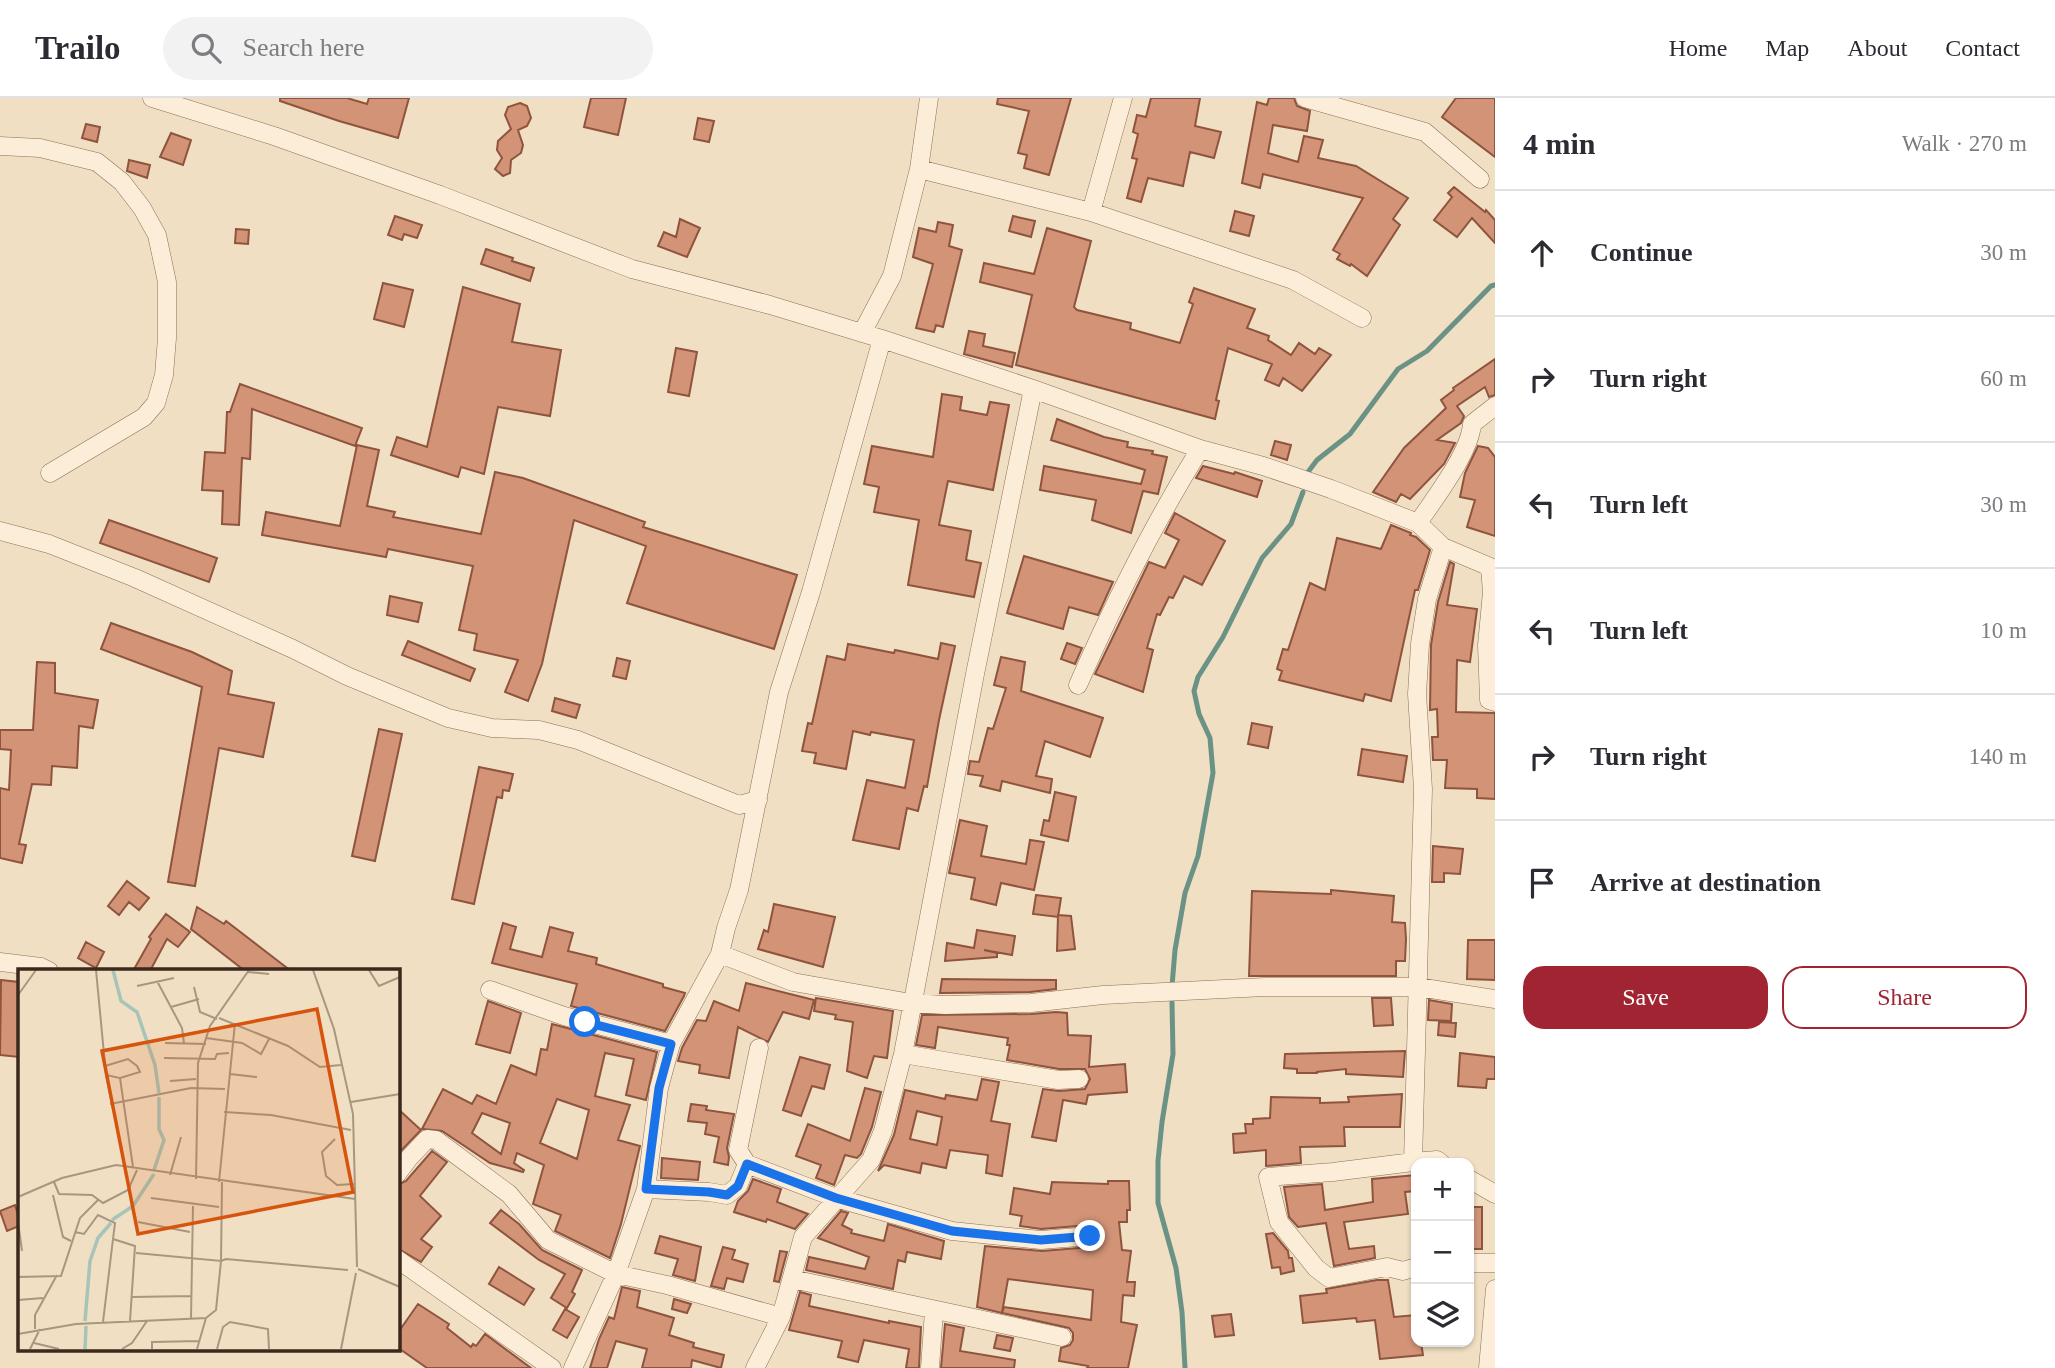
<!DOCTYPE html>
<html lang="en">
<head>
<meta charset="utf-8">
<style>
	body { margin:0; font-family:"Times New Roman",serif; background:#f2f2f3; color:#2b2b33 }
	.controls { position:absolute; right:21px; bottom:21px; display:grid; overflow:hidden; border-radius:14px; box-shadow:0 2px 5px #0004 }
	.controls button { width:63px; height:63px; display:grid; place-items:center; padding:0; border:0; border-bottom:2px solid #e1e1e2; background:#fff; color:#2b2b33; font:35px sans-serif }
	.stop { position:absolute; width:21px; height:21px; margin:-16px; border:5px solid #1a73e8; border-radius:50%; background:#fff }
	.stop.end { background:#1a73e8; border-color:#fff; box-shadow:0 2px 7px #0008 }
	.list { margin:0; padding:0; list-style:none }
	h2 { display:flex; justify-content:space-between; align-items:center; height:91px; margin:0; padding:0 28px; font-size:30px }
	h2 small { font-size:23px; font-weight:400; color:#7c7c81 }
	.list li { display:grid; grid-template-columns:46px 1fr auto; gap:21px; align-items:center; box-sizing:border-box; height:126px; padding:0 28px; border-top:2px solid #e1e1e2 }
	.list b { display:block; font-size:26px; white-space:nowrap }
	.list em { font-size:23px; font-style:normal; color:#7c7c81 }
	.actions { display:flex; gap:14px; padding:21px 28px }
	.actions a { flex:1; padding:16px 0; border:2px solid #a02432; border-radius:21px; text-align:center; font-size:24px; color:#a02432 }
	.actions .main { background:#a02432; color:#fff }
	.icon { flex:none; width:38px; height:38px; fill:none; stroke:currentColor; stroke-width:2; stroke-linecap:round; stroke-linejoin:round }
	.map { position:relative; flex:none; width:1495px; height:1270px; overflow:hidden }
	header { display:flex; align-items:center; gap:42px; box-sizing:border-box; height:98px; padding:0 35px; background:#fff; border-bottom:2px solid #e1e1e2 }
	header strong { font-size:33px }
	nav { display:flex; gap:38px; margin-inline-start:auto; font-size:24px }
	.search { width:490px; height:63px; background:#f2f2f3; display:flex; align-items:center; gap:18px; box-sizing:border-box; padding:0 24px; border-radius:38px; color:#7c7c81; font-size:26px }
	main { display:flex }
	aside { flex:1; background:#fff }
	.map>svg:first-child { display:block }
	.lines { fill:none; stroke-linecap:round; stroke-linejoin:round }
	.stream { stroke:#6b9385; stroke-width:5 }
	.building { fill:#d29377; stroke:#8e543d; stroke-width:2; fill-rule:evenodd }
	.street-casing { stroke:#8d6f58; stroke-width:19 }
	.street { stroke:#fbedd7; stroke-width:18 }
	.route { stroke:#1a73e8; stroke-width:9 }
	.inset-river { fill:none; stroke:#a6c4b8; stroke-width:3.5 }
	.inset-road { fill:none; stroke:#a99681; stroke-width:2 }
	.view { fill:#d7540e; fill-opacity:0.15; stroke:#d7540e; stroke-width:3.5 }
	.inset-edge { fill:none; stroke:#3c291d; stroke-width:3.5 }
</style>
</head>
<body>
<header>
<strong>Trailo</strong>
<div class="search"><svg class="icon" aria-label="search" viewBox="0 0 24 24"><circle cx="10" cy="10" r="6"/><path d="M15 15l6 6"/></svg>Search here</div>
<nav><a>Home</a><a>Map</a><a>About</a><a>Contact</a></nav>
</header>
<main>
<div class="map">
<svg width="1495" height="1270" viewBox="0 0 1495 1270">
	<rect width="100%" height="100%" fill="#f1dfc3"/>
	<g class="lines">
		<path class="stream" d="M1308 374 1317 362 1350 336 1398 271 1427 253 1491 188 1495 187
			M1172 888 1175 852 1185 795 1198 758 1213 675 1210 640 1199 616 1194 593 1198 579 1223 539 1262 460 1291 426 1303 394
			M1172 904 1173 956 1162 1024 1158 1063V1105L1176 1170 1182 1214 1185 1270"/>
	</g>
	<path class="building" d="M280 0H347L367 6 369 0H409L398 40 339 23 280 3Z
		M591 0H626L618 37 584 29Z
		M998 0H1071L1049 77 1024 70 1027 57 1018 55 1029 13 997 6Z
		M1151 0H1200L1195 28 1221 34 1214 60 1190 54 1183 88 1148 80 1141 104 1127 100 1137 61 1132 60 1138 36 1133 34 1137 17 1146 19Z
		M1269 0H1294L1297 8 1310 13 1307 33 1273 27 1268 55 1298 64 1304 38 1323 42 1318 60 1356 68 1408 100 1393 121 1400 127 1367 178 1351 166 1350 168 1337 161 1340 156 1333 152 1363 100 1263 76 1260 90 1242 85 1257 4 1267 7Z
		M1456 0H1495V59L1442 19Z
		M520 5 527 8 531 20 527 28 518 32 523 47 521 55 511 62 510 75 503 78 495 71 502 60 497 52 498 43 511 31 505 17 508 9Z
		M698 20 714 23 709 44 694 41Z
		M86 26 100 29 97 44 82 40Z
		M171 35 191 42 183 67 160 59Z
		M129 62 150 67 147 80 127 73Z
		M1454 89 1485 114 1486 112 1495 122V145L1472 120 1457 139 1434 122 1452 99 1448 95Z
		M1235 113 1254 118 1249 138 1230 133Z
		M395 118 422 127 417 140 404 136 402 142 388 137Z
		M1013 118 1035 123 1031 139 1009 133Z
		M680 121 700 130 687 159 658 148 664 134 676 139Z
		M938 124 953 127 949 148 962 152 943 229 936 227 934 234 916 230 933 166 913 159 919 130 936 134Z
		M1047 130 1091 143 1074 209 1077 212 1131 225 1130 231 1180 245 1193 206 1189 204 1194 190 1255 211 1247 230 1269 238 1268 242 1291 257 1299 245 1315 256 1319 250 1331 257 1302 293 1283 280 1279 288 1265 282 1272 266 1228 250 1216 302 1219 303 1215 321 1016 267 1032 197 980 184 984 165 1034 176Z
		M236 131 249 132 248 146 235 145Z
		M486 151 513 160 512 163 534 170 530 183 481 166Z
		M383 185 413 192 404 229 374 221Z
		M463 189 520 206 512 244 561 252 550 318 498 309 484 376 461 369 458 379 391 357 397 339 427 349Z
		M969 233 985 236 983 248 1015 255 1012 269 964 256Z
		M676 250 697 254 689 298 668 294Z
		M1495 261V297L1489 299 1485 289 1457 308 1464 318 1461 325 1437 342 1455 345 1444 366 1410 401 1401 396 1396 404 1373 394 1404 350 1446 310 1441 302 1454 292 1453 290Z
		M240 286 362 330 355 348 252 311 250 361 242 360 239 427 222 426 223 393 202 392 205 354 225 355 227 314H230Z
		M942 296 962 299 960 312 987 317 990 304 1009 307 993 392 948 383 939 427 971 433 966 462 981 465 974 499 908 487 919 422 874 414 879 389 864 386 872 348 933 359Z
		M1057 321 1104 339 1128 344 1127 349 1153 353 1152 356 1167 359 1158 396 1143 393 1131 435 1092 422 1096 402 1040 392 1044 368 1141 386 1145 372 1051 342Z
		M1275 343 1291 347 1287 362 1271 357Z
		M357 347 379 352 367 408 395 414 393 419 481 436 495 374 523 380 645 424 643 429 797 477 774 551 627 505 646 448 574 422 542 566 528 603 505 594 518 562 474 552 477 536 459 532 473 468 388 451 386 459 262 437 266 414 340 428Z
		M1478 348 1488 350 1495 359V438L1467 429 1475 402 1460 399 1465 375Z
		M1203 368 1234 376 1235 374 1262 383 1257 399 1196 380Z
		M1175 415 1225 443 1202 487 1184 478 1173 500 1169 499 1160 517 1157 516 1147 550 1153 552 1143 594 1095 576 1149 464 1165 470 1179 442 1165 435Z
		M109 422 217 460 209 484 100 445Z
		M1391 427 1411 435 1410 437 1416 439 1430 452 1418 492H1415L1391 603 1365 596 1363 603 1279 582 1282 573 1277 571 1283 551 1288 552 1310 485 1325 492 1337 440 1381 451Z
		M1024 458 1113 484 1098 517 1069 509 1063 531 1007 515Z
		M1450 464 1454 466 1447 507 1477 511 1470 564 1457 562 1456 614 1495 615V701L1477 700V691L1445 690 1447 662H1433L1432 639H1438L1437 611 1430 612 1431 547 1438 504Z
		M390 498 422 505 418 524 387 517Z
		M111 525 192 554 232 573 228 596 274 605 263 659 219 650 195 788 168 784 202 589 101 551Z
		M408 543 475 571 470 583 402 557Z
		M941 545 955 548 939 622 927 689 924 688 918 713 907 710 899 751 853 742 867 682 905 690 914 642 871 634 870 637 853 633 846 671 814 665 816 655 802 653 808 625 812 626 827 558 845 562 848 546 894 555 895 552 938 561Z
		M1067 545 1082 550 1075 566 1061 561Z
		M1001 559 1025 564 1021 593 1103 620 1090 659 1045 643 1036 678 1052 681 1050 695 1002 683 1000 693 980 688 983 678 968 676 970 663 979 664 988 630 993 631 1006 590 994 587Z
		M617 560 630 563 626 581 613 578Z
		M37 564 55 565V595L98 602 93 630 79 628 77 670 52 668 51 687 32 686 19 746 26 747 22 765 0 760V690L9 692 11 652 0 651V632H33Z
		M555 600 580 607 576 620 552 613Z
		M1252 625 1272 629 1268 650 1248 646Z
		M379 631 402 636 375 763 352 758Z
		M1362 651 1407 658 1403 684 1358 677Z
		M479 669 513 676 509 693 503 692 502 700 497 699 474 806 452 801Z
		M1055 694 1076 699 1068 743 1041 737 1044 722 1049 723Z
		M960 722 987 728 981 758 1026 766 1030 742 1044 744 1034 792 1001 785 996 807 971 801 975 780 949 775Z
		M1433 748 1463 751 1460 776 1444 775V784H1432Z
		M127 783 149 800 139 812 129 804 119 817 108 808Z
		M1331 792 1394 798 1392 824 1405 825 1406 841 1405 863H1396V878H1249L1252 793 1331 796Z
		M1036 797 1061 800 1058 819 1033 816Z
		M774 806 835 819 823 869 758 851 764 832 768 834Z
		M197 809 224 826 226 823 291 873H245L191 831Z
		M166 816 190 834 178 849 167 841 150 873H133L151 841 149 839Z
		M1058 817 1071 818 1075 851 1057 853Z
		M503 825 516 829 510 851 542 859 550 829 573 835 568 853 597 860 596 866 663 886V889L685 895 684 898 665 933 571 908 577 886 492 865Z
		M977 832 1015 838 1012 857 984 852 997 855V859L945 863 947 845 974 850Z
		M1468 842H1495V882L1467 881Z
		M86 844 104 854 96 870 78 860Z
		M942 881 1056 882V891L1030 894 940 895Z
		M1 882 19 884V959L0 957Z
		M746 885 814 902 809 921 783 914 768 944 738 929 729 980 699 975 700 967 678 963 682 950 697 922 706 923 714 903 739 913Z
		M816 900 893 913 887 960 874 958 867 980 847 973 853 924 835 921 836 917 814 913Z
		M1372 900H1391L1393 927 1374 928Z
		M1429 902 1452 906 1451 923 1428 922Z
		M488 903 521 915 510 955 476 946Z
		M1056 914 1067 915 1068 937 1091 938 1089 969 1125 966 1127 994 1088 997 1086 1006 1063 1002 1056 1043 1032 1039 1043 991 1059 993 1085 991 1090 981 1085 971H1059L1007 962 1010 947H1007L1008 940 938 929 935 950 916 947 922 917 1031 916Z
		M1439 924 1456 925 1455 939 1438 937Z
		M552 926 657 954 646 1002 626 997 634 961 605 955 595 998 630 1007 618 1042 640 1048 621 1126 610 1160 555 1133 561 1117 533 1106 544 1067 517 1055 514 1065 524 1072 523 1074 490 1065 442 1033 422 1031 443 991 472 1006 477 997 496 1006 511 967 536 977 541 951 547 952ZM557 1001 589 1012 577 1061 540 1045ZM482 1015 510 1025 501 1056 472 1035Z
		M1405 953 1403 979 1346 976V971L1317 974V975H1297V971L1284 970 1285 956Z
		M1460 955 1495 959V981H1487L1486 990 1458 988Z
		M800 959 830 967 824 991 812 988 801 1018 783 1012Z
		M982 981 999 984 991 1023 1010 1026 1002 1078 986 1075 988 1057 950 1052 946 1070 922 1065 920 1075 884 1067 878 1073 894 1037 905 992 945 1001 946 997 977 1002ZM917 1013 942 1019 937 1047 910 1041Z
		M865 990 881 994 872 1029 861 1056 857 1060 845 1057 834 1087 816 1080 821 1067 796 1058 808 1026 850 1043Z
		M1402 996 1400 1029H1344L1345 1048 1300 1049 1301 1065 1266 1068V1052L1234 1055 1233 1036 1246 1035 1245 1026H1253V1021L1270 1020 1271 999 1320 1000V1005L1349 1004 1348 999Z
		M691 1006 707 1008 706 1012 734 1016 727 1050 729 1059 728 1067 714 1064 719 1039 705 1036 707 1025 688 1023Z
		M397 1010 421 1032 397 1057Z
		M432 1053 447 1064 420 1098 441 1118 421 1141 432 1149 421 1164 397 1150V1087L406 1083Z
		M662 1060 700 1064 698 1082 661 1080Z
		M1416 1077V1093L1405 1094 1408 1116 1344 1124 1349 1151 1374 1148 1375 1160 1334 1168 1326 1125 1298 1129 1289 1119 1284 1089 1322 1086 1325 1112 1373 1104 1372 1081Z
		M753 1081 781 1091 777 1104 808 1116 795 1131 767 1121 766 1124 734 1114 738 1103 748 1093Z
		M1108 1083H1129L1130 1112H1127V1124H1119L1122 1152 1131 1153 1127 1184H1135L1134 1198 1123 1197 1121 1224 1137 1227 1128 1270H1087L1088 1268 1059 1263 1061 1250 1070 1247 1073 1242V1235L1069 1230 1002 1215 1004 1209 1091 1222 1093 1192 1008 1181 1002 1215 977 1209 985 1148 1042 1153 1091 1149 1100 1142 1099 1131 1090 1127 1041 1131 1020 1128 1022 1118 1010 1116 1014 1090 1050 1096 1052 1084 1108 1086Z
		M15 1107 19 1120V1128L7 1133 0 1113Z
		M1469 1109H1482V1151H1469Z
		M501 1112 519 1126 542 1152 582 1172 572 1194 575 1196 567 1210 551 1200 565 1176 539 1162 490 1125Z
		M841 1113 848 1115 842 1127 852 1132 851 1135 884 1143 888 1126 944 1143 941 1161 907 1154 905 1164 898 1162 893 1191 806 1172 809 1159 865 1171 869 1159 818 1140Z
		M1273 1135 1288 1153 1289 1160H1292L1294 1173 1281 1176 1280 1169 1272 1170 1266 1136Z
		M660 1138 701 1149 695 1183 673 1177 678 1161 655 1155Z
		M723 1149 735 1152 732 1161 748 1166 743 1184 727 1180 724 1191 711 1188Z
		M780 1153 787 1154 779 1184 774 1183Z
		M499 1169 534 1191 524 1207 489 1186Z
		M1377 1182H1388L1394 1219 1416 1217V1244H1421L1423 1257 1380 1261 1375 1222 1357 1224 1356 1220 1303 1225 1300 1198 1327 1195 1326 1191Z
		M622 1189 640 1193 637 1209 674 1220 669 1237 694 1245 693 1249 724 1257 721 1270 692 1262 691 1270H642L647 1251 616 1243 607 1270H590L599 1241 609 1219 614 1221Z
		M800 1194 811 1197 809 1208 889 1225V1223L921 1229 919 1270H906L909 1251 864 1242 858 1264 838 1259 842 1243 789 1232Z
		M674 1201 691 1206 687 1215 672 1211Z
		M418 1206 449 1226 447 1230 471 1249 473 1246 476 1248 485 1236 531 1270H427L397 1249V1236Z
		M565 1211 579 1219 567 1240 553 1232Z
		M1231 1216 1234 1237 1215 1239 1212 1218Z
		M945 1226 964 1230 960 1253 1015 1262 1014 1270H941Z
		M997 1237 1013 1240 1010 1253 994 1250Z"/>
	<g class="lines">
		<defs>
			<path id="street" d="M152 0 274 38 440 97 632 171 770 207 882 241 1033 291 1200 351 1263 368 1331 391 1418 425 1443 449 1495 471
				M1305 0 1425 34 1480 81
				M0 48 40 50 97 64 122 84 142 110 157 137 167 184V240L164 277 156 305 144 319 50 375
				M919 71 1091 114 1293 182 1362 220
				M1091 114 1123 0
				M862 235 892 178 919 71 929 0
				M1418 425C1434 401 1470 355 1472 326L1495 308
				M0 433 49 446 135 480 293 551 347 578 448 620 492 630 539 632 578 642 739 707 758 702
				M1490 470 1492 494 1487 547 1489 602 1495 604
				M1078 587C1114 505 1153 427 1200 351
				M720 856 793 884 911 905 945 907 1031 905 1103 897 1265 889H1418L1495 901
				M0 864 41 869 49 873
				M490 892 564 918 671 946
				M759 950 738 1052 747 1066 836 1100 952 1133 1041 1142 1090 1138
				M903 956 1058 982 1079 981
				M1413 1064 1333 1074 1268 1079 1279 1124 1316 1170 1329 1180 1387 1169 1403 1173 1416 1169
				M1441 1065 1437 1062 1413 1064 1423 691 1417 596 1420 546 1427 501 1443 449
				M397 1076 409 1060 427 1041 436 1042 509 1096 548 1142 616 1176 667 1187 781 1219
				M1469 1081 1495 1096
				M646 1091 709 1094 727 1097 738 1088 747 1066
				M397 1161 552 1270
				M1469 1165H1495
				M792 1181 1062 1239
				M573 1270 616 1176 646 1091 659 990 671 946 720 856 726 830 739 792 779 594 811 494 882 241
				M755 1270 781 1219 803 1139 871 1062 883 1033 903 956 975 576 1033 291
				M930 1270 934 1213
				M1488 1270 1495 1191"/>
		</defs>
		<use href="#street" class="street-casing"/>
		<use href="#street" class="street"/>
	</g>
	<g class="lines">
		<path class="route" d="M585 924 671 946 659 990 646 1091 709 1094 727 1097 738 1088 747 1066 836 1100 952 1133 1041 1142 1090 1138"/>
	</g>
	<g transform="translate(18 871)">
		<rect width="382" height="382" fill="#f1dfc3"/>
		<path class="inset-river" d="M95 1 103 32 119 43 137 96 141 124M136 201 146 171 141 160V128M94 251 115 237 136 205M67 352 72 292 80 269 93 254M67 380 68 357"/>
		<path class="inset-road" d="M78 1 88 106 102 109 115 198M295 1 316 60 335 145 339 298M351 1 361 17 382 8M230 3 251 5M139 12 164 59 166 74M119 17 156 9M176 18 182 43 199 50M0 26 18 1M153 38 181 30M201 49 270 77 302 98 323 96M188 69 224 74 243 85 251 70M147 74 188 75M146 89 197 90 199 85 211 84M87 97 110 90 119 97 122 103 102 109M212 105 239 108M88 106 107 197M152 112 178 110M333 133 382 125M92 135 173 119 207 120M206 143 253 146 333 161M317 170 304 183 308 207 319 216 336 215M152 206 163 168M178 210 180 94 192 57 231 1M36 213 41 225 74 226 85 234 110 221 119 201M201 213 217 54M35 226 45 268 53 272M0 228 44 209 98 196 337 230M133 229 201 238M0 253 4 282M120 253 172 263M57 263 66 265 80 246 97 254 95 270 117 277 112 352M118 284 203 292 204 213M340 300 382 318M0 308 43 307 62 249 80 231M114 328 173 327M0 331 25 329M173 349 175 237M85 353 95 270M17 360V346L39 306M0 365 58 355 188 349 198 341 203 292 208 290 330 301M16 374 41 380M12 380 22 360M104 380 114 374 129 352M134 380V373L182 372M179 380 188 349M199 380 205 358 212 353 250 360 251 380M323 380 338 304"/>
		<path class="view" d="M299 40 335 223 120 265 84 82Z"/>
		<rect width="382" height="382" class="inset-edge"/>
	</g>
</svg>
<div class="controls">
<button>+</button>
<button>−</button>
<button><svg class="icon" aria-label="layers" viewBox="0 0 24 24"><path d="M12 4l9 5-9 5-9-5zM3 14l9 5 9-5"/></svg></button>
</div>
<div class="stop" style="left:585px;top:924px"></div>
<div class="stop end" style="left:1090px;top:1138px"></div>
</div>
<aside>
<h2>4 min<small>Walk · 270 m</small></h2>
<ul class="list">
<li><svg class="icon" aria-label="ahead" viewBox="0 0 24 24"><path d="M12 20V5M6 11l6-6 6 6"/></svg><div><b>Continue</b></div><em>30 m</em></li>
<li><svg class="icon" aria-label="right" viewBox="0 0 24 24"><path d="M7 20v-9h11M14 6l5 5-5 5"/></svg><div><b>Turn right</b></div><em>60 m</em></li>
<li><svg class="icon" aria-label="left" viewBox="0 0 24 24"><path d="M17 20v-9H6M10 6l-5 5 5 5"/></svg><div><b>Turn left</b></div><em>30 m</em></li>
<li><svg class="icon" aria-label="left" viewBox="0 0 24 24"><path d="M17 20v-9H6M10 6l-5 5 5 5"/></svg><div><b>Turn left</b></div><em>10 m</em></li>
<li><svg class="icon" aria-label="right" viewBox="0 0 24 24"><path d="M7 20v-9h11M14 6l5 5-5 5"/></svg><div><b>Turn right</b></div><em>140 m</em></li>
<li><svg class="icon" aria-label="arrive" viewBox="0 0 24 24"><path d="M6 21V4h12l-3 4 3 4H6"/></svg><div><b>Arrive at destination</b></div></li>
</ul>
<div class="actions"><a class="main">Save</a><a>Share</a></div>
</aside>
</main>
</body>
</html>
